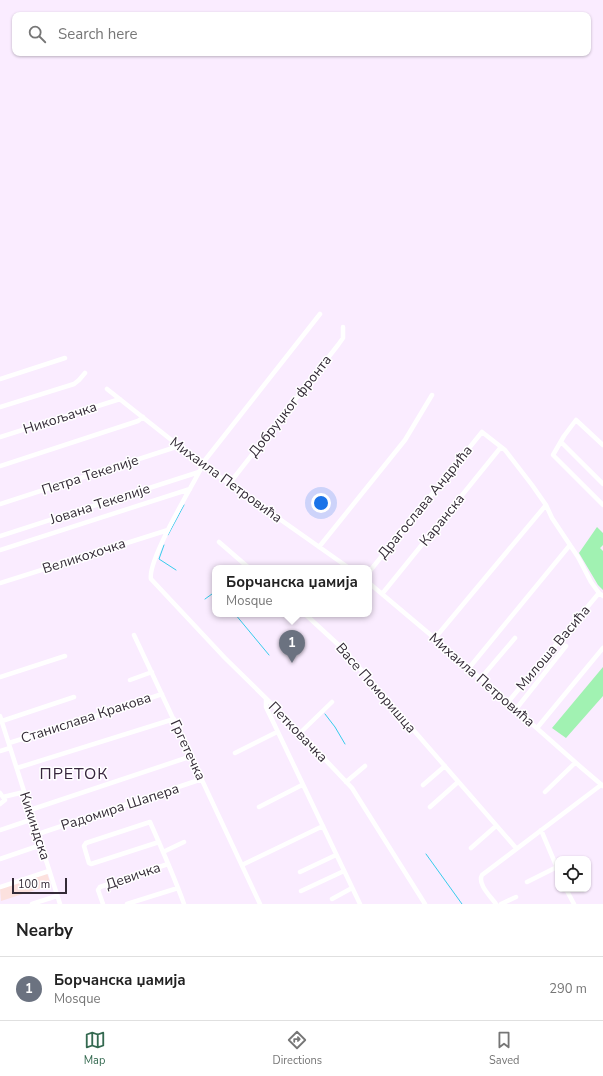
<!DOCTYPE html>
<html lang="en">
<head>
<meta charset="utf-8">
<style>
	body { margin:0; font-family:"Nunito Sans",sans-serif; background:#f2f2f2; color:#222 }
	.controls { position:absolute; right:12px; bottom:12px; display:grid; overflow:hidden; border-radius:8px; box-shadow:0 1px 3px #0004 }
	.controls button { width:36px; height:36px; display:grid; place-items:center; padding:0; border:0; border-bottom:1px solid #e0e0e0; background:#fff; color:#222; font:20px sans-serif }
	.scale { position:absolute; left:12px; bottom:10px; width:55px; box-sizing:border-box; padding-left:4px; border:2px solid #342b37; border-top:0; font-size:11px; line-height:14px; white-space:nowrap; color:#342b37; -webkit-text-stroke:3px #fff; paint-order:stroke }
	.you { position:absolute; left:321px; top:503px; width:14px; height:14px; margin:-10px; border:3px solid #fff; border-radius:50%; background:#1a73e8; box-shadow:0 0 0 6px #1a73e833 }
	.badge { display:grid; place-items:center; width:26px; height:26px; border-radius:50%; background:#346950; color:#fff; font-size:13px; font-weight:700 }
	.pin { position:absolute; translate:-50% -33px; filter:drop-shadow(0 1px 2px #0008) }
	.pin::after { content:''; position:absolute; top:21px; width:14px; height:12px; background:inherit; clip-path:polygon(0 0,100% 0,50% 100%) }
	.popup { position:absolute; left:212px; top:565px; width:160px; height:52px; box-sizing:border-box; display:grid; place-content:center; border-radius:8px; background:#fff; filter:drop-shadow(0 1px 3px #0005); font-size:13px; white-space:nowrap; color:#767676 }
	.popup b { font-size:15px; color:#222 }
	.popup::after { content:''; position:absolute; left:50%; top:100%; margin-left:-8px; border:8px solid transparent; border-top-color:#fff }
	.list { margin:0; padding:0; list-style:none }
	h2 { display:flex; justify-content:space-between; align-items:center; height:52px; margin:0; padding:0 16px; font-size:17px }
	h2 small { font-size:13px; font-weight:400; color:#767676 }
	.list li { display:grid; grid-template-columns:26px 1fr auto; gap:12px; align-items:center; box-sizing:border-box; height:64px; padding:0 16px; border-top:1px solid #e0e0e0 }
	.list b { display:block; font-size:15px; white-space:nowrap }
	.list p { margin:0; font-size:13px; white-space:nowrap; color:#767676 }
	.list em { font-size:13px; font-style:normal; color:#767676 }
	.icon { flex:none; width:22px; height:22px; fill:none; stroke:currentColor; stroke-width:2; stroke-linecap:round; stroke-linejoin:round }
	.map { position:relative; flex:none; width:603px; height:904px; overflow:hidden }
	.search { position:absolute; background:#fff; box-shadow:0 1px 3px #0004; left:12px; right:12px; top:12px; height:44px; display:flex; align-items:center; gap:10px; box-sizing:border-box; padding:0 14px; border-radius:8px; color:#767676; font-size:15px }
	.sheet { height:116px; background:#fff }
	nav { display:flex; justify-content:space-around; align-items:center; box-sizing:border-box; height:56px; border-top:1px solid #e0e0e0; background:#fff; font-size:11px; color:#767676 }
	nav a { display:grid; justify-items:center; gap:2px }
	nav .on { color:#346950 }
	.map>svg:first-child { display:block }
	.commercial { fill:#fce1de }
	.green { fill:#a1f2b2 }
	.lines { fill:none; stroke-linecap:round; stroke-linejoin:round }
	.stream { stroke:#37ccec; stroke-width:1 }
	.minor { stroke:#fff; stroke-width:4.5 }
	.labels { text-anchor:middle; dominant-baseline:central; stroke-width:3; stroke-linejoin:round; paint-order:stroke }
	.street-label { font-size:14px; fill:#342b37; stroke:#fff }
	.quarter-label { font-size:16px; letter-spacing:1px; fill:#37253d; stroke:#fff }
</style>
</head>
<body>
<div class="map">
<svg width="603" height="904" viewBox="0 0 603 904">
	<rect width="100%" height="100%" fill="#faecff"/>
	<path class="commercial" d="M47 873 51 885 1 901 0 888Z"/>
	<path class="green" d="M597 527 603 533V545L600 548 603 551V590L598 585 579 553Z
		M603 667V696L566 738 552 728Z"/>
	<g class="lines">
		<path class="stream" d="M168 535 184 505
			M164 545 159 559 176 570
			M205 599 212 594 215 595
			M235 614 269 655
			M325 714 335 727 345 744
			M426 854 462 904"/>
		<path class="minor" d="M0 379 65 358
			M107 389 203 465 349 568
			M0 407 74 384 79 380 85 373
			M0 437 120 399
			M561 442 603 484
			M603 445 576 420 564 436 553 455 603 505
			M202 464 320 314
			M203 465C193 484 147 561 151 579L225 658 283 715 352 788 425 904
			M0 466 138 421 143 417
			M229 484 338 345 343 338V327
			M0 504 179 446
			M0 536 199 472
			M219 542 249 568
			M319 547 405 440 432 395
			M0 550 190 489
			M369 572 482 432 505 450 532 485 546 505 552 518 578 557 591 582 599 593 603 596
			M0 583 168 530
			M369 583 445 647 583 769 603 786
			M382 594 501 447
			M305 614 343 649 516 848
			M134 635 260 904
			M435 638 546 505
			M469 668 570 545
			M0 677 65 656
			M481 678 515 638
			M130 680 152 672
			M266 699V707L360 904
			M508 702 599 593
			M516 709 566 646
			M0 716 60 904
			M2 721 74 697
			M537 728 603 648
			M300 733 332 702
			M9 743 121 708 162 694
			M0 751 10 748
			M235 753 277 732
			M17 768 174 719
			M346 782 365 766
			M423 785 445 766
			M545 792 575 763
			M0 793 5 800 0 804
			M3 797 24 792
			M259 807 302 785
			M430 807 458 782
			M30 810 192 756
			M0 830 33 819
			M541 830 558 870
			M38 834 202 779
			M159 842 91 864 89 863 84 846 86 843 150 822C162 849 174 876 184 904
			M471 848 496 826
			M163 852 184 842
			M0 859 41 845
			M242 865 323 826
			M300 872 336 855
			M527 882 557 867
			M0 887 49 871
			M566 889 574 904
			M301 891 344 871
			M332 899 352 888
			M32 904 57 896
			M103 904 98 890 100 887 168 864
			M127 904 178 888
			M496 904C491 897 477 884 482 875L601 785
			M501 904 516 897"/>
	</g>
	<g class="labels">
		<g class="street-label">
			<text transform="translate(290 406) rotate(-52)">Добруџког фронта</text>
			<text transform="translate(60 418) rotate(-18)">Никољачка</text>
			<text transform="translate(90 475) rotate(-18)">Петра Текелије</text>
			<text transform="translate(226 480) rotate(36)">Михаила Петровића</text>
			<text transform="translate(425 502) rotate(-51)">Драгослава Андрића</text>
			<text transform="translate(100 504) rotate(-18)">Јована Текелије</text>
			<text transform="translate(442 520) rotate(-51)">Каранска</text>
			<text transform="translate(84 556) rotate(-18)">Великохочка</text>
			<text transform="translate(553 648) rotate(-50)">Милоша Васића</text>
			<text transform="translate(482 680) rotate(41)">Михаила Петровића</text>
			<text transform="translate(376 688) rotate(49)">Васе Поморишца</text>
			<text transform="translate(86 718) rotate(-18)">Станислава Кракова</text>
			<text transform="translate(298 732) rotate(46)">Петковачка</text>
			<text transform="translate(188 750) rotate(65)">Гргетечка</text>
			<text transform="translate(120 807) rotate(-18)">Радомира Шапера</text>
			<text transform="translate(35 826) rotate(72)">Кикиндска</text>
			<text transform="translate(133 876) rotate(-19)">Девичка</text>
		</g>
		<g class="quarter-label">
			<text x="74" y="774">ПРЕТОК</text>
		</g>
	</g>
</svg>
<div class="controls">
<button><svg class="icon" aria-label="locate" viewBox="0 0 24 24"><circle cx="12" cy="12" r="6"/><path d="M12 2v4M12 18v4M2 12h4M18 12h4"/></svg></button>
</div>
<div class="scale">100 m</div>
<div class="you"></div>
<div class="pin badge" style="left:292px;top:663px;background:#6b7280">1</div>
<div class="popup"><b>Борчанска џамија</b>Mosque</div>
<div class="search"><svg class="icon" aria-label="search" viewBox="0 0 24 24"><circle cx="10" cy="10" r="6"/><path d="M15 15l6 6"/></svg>Search here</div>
</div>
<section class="sheet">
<h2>Nearby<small></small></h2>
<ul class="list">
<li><span class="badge" style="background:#6b7280">1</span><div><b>Борчанска џамија</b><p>Mosque</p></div><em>290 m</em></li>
</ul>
</section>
<nav>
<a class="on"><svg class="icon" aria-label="map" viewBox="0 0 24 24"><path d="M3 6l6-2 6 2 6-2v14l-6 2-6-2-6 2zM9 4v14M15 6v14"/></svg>Map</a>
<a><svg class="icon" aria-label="directions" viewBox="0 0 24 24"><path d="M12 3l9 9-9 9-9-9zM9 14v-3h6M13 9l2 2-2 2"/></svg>Directions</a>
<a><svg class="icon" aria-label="saved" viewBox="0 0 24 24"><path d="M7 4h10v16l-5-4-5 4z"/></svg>Saved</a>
</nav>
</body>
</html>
